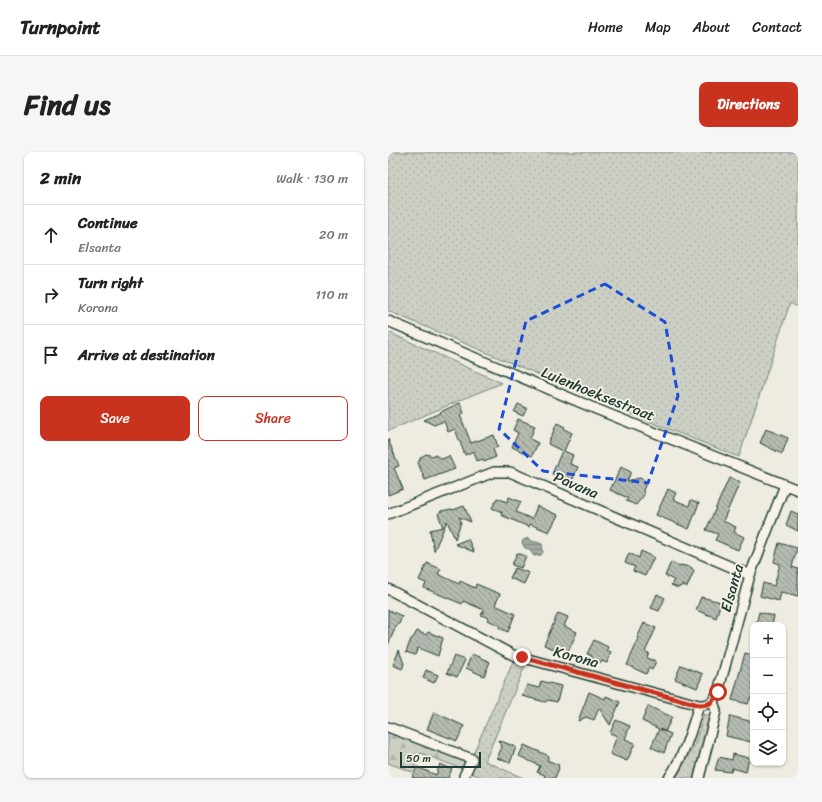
<!DOCTYPE html>
<html lang="en">
<head>
<meta charset="utf-8">
<style>
	body { margin:0; font-family:Sriracha,sans-serif; background:#f6f6f6; color:#222 }
	.controls { position:absolute; right:12px; bottom:12px; display:grid; overflow:hidden; border-radius:8px; box-shadow:0 1px 3px #0004 }
	.controls button { width:36px; height:36px; display:grid; place-items:center; padding:0; border:0; border-bottom:1px solid #e0e0e0; background:#fff; color:#222; font:20px sans-serif }
	.scale { position:absolute; left:12px; bottom:10px; width:81px; box-sizing:border-box; padding-left:4px; border:2px solid #1f3d34; border-top:0; font-size:11px; line-height:14px; white-space:nowrap; color:#1f3d34; -webkit-text-stroke:3px #f7f3e8; paint-order:stroke }
	.stop { position:absolute; width:12px; height:12px; margin:-9px; border:3px solid #c8321e; border-radius:50%; background:#fff }
	.stop.end { background:#c8321e; border-color:#fff; box-shadow:0 1px 4px #0008 }
	.list { margin:0; padding:0; list-style:none }
	h2 { display:flex; justify-content:space-between; align-items:center; height:52px; margin:0; padding:0 16px; font-size:17px }
	h2 small { font-size:13px; font-weight:400; color:#767676 }
	.list li { display:grid; grid-template-columns:26px 1fr auto; gap:12px; align-items:center; box-sizing:border-box; height:60px; padding:0 16px; border-top:1px solid #e0e0e0 }
	.list b { display:block; font-size:15px; white-space:nowrap }
	.list p { margin:0; font-size:13px; white-space:nowrap; color:#767676 }
	.list em { font-size:13px; font-style:normal; color:#767676 }
	.actions { display:flex; gap:8px; padding:12px 16px }
	.actions a { flex:1; padding:9px 0; border:1px solid #c8321e; border-radius:8px; text-align:center; font-size:14px; color:#c8321e }
	.actions .main { background:#c8321e; color:#fff }
	.icon { flex:none; width:22px; height:22px; fill:none; stroke:currentColor; stroke-width:2; stroke-linecap:round; stroke-linejoin:round }
	.map { position:relative; flex:none; width:410px; height:626px; overflow:hidden; border-radius:8px }
	header { display:flex; align-items:center; gap:24px; box-sizing:border-box; height:56px; padding:0 20px; background:#fff; border-bottom:1px solid #e0e0e0 }
	header strong { font-size:19px }
	nav { display:flex; gap:22px; margin-inline-start:auto; font-size:14px }
	.intro { display:flex; align-items:center; justify-content:space-between; box-sizing:border-box; height:96px; padding:0 24px }
	h1 { margin:0; font-size:28px }
	.button { padding:10px 18px; border-radius:8px; background:#c8321e; color:#fff; font-size:14px; font-weight:700 }
	main { display:flex; gap:24px; padding:0 24px }
	aside { flex:1; background:#fff; border-radius:8px; box-shadow:0 1px 3px #0004 }
	.map>svg:first-child { display:block }
	.grass { fill:url(#grass-dots); stroke:#76867c }
	.forest { fill:url(#forest-firs); stroke:#76867c }
	.water { fill:url(#water-rules); stroke:#6c7e74 }
	.building { fill:url(#building-back-hatch); stroke:#1f3d34 }
	.lines { fill:none; stroke-linecap:round; stroke-linejoin:round }
	.street-casing { stroke:#1f3d34; stroke-width:12 }
	.street { stroke:#f7f3e8; stroke-width:9 }
	.route { stroke:#c8321e; stroke-width:5 }
	.marked { fill:none; stroke:#1d4ed8; stroke-width:3; stroke-dasharray:8 5; stroke-linejoin:round }
	.labels { text-anchor:middle; dominant-baseline:central; stroke-width:3.5; stroke-linejoin:round; paint-order:stroke }
	.street-label { font-size:15px; fill:#1f3d34; stroke:#f7f3e8 }
</style>
</head>
<body>
<header>
<strong>Turnpoint</strong>
<nav><a>Home</a><a>Map</a><a>About</a><a>Contact</a></nav>
</header>
<div class="intro"><h1>Find us</h1><a class="button">Directions</a></div>
<main>
<aside>
<h2>2 min<small>Walk · 130 m</small></h2>
<ul class="list">
<li><svg class="icon" aria-label="ahead" viewBox="0 0 24 24"><path d="M12 20V5M6 11l6-6 6 6"/></svg><div><b>Continue</b><p>Elsanta</p></div><em>20 m</em></li>
<li><svg class="icon" aria-label="right" viewBox="0 0 24 24"><path d="M7 20v-9h11M14 6l5 5-5 5"/></svg><div><b>Turn right</b><p>Korona</p></div><em>110 m</em></li>
<li><svg class="icon" aria-label="arrive" viewBox="0 0 24 24"><path d="M6 21V4h12l-3 4 3 4H6"/></svg><div><b>Arrive at destination</b></div></li>
</ul>
<div class="actions"><a class="main">Save</a><a>Share</a></div>
</aside>
<div class="map">
<svg width="410" height="626" viewBox="0 0 410 626">
	<defs>
		<pattern id="grass-dots" width="8" height="8" patternUnits="userSpaceOnUse"><rect width="8" height="8" fill="#cccfc4"/><path d="M2 2h.1M6 6h.1" fill="none" stroke="#afb3a9" stroke-width="1.8" stroke-linecap="round"/></pattern>
		<pattern id="forest-firs" width="22" height="20" patternUnits="userSpaceOnUse"><rect width="22" height="20" fill="#cccfc4"/><path d="M5 1l3.5 6h-7zM16 11l3.5 6h-7z" fill="#afb3a9"/></pattern>
		<pattern id="water-rules" width="6" height="5" patternUnits="userSpaceOnUse"><rect width="6" height="5" fill="#9fa99f"/><path d="M0 2.5h6" fill="none" stroke="#818b82"/></pattern>
		<pattern id="building-back-hatch" width="6" height="6" patternUnits="userSpaceOnUse"><rect width="6" height="6" fill="#b5bbb0"/><path d="M-1 5l2 2M0 0l6 6M5-1l2 2" fill="none" stroke="#939990"/></pattern>
	</defs>
	<rect width="100%" height="100%" fill="#eeece1"/>
	<filter id="ink" filterUnits="userSpaceOnUse"><feTurbulence type="fractalNoise" baseFrequency=".025" numOctaves="2"/><feDisplacementMap in="SourceGraphic" scale="8" xChannelSelector="R" yChannelSelector="G"/><feConvolveMatrix kernelMatrix="1 2 1 2 8 2 1 2 1" color-interpolation-filters="sRGB"/></filter>
	<g filter="url(#ink)">
		<path class="grass" d="M0 0H410V155L402 151 351 305 270 273 0 159Z
			M0 180 114 231C76 246 38 263 0 279Z
			M125 510 137 514 97 609 135 626H96L83 621 89 606 84 604Z
			M316 562 320 564 322 569 307 626H288L306 594Z"/>
		<path class="forest" d="M0 579 78 609 74 617 33 601 24 620 0 611Z"/>
		<path class="water" d="M140 386 146 390H149L154 392 155 400 153 403 146 404 141 397 137 396 134 391 135 388Z"/>
		<path class="building" d="M72 251 76 261 72 263 83 291 106 283 110 295 105 297 108 305 96 310 95 307 89 309 86 299 77 303 67 277 60 280 56 269 46 273 36 268 53 261 52 260Z
			M130 252 139 256 135 264 126 260Z
			M130 267 147 274 142 287 150 291 144 304 124 295 130 281 125 278Z
			M169 271 177 275 176 277 184 281 176 299 185 303 182 312 190 315 184 329 164 322 174 299 160 292Z
			M378 277 400 286 394 302 372 291Z
			M0 287 11 314 6 316 15 337 0 343Z
			M38 302 45 304 47 303 54 307 61 304 67 317 37 328 30 311 33 305Z
			M233 315 243 320 239 329 252 326 256 328 257 334 255 338 256 343 248 353 238 349 240 346 222 338Z
			M341 326 352 330 335 369 348 375 346 380 356 385 350 398 327 388 330 382 318 378Z
			M280 337 288 341 285 347 301 354 303 348 311 351 301 377 268 363Z
			M121 345 133 350 128 360 144 367 149 354 170 363 161 380 142 372 141 375 113 363 114 360 104 356 109 346 119 350Z
			M76 354 83 370 71 365 73 370 67 387 59 369 46 399 42 378 55 375 50 362 53 359 64 357 65 358Z
			M403 359 410 362V379L398 373Z
			M80 387 86 400 67 392Z
			M391 391 409 396 404 415 410 417V444L393 440 391 449 372 444 375 431 386 434 392 412 386 410Z
			M253 399 266 405 257 424 245 419 247 415 237 411 241 401 251 406Z
			M129 401 138 404 133 416 124 413Z
			M283 410 292 414V413L303 415 306 419 299 435 295 433 290 436 283 433 286 428 277 424Z
			M39 411 53 417 50 422 71 432 72 429 87 436 88 432 112 442 107 453 127 462 120 480 111 476 112 474 100 468 101 466 93 463 96 458 75 449 74 452 36 436 38 431 31 428Z
			M127 416 141 421 136 432 122 426Z
			M269 442 277 446 271 459 263 456Z
			M313 445 333 450 328 466 308 458Z
			M0 458 14 464 11 472H9L0 493Z
			M371 460 386 464 384 473H368Z
			M170 461 180 465 176 474 189 480 180 500 169 495 168 498 156 493Z
			M256 471 268 476 257 500 261 501 259 506 268 509 264 518 261 516 258 522 239 513 251 486H249Z
			M29 479 38 483 40 480 55 486 50 504 30 496 27 503 18 500 23 487 25 486Z
			M206 488 220 495 219 498 223 500 219 511 214 509 213 511 203 506 204 504 199 502Z
			M11 498 16 512 14 517 5 513Z
			M357 501 365 503V546H362L360 552 344 548Z
			M84 502 102 510 96 524 78 516Z
			M66 504 77 508 69 525 59 521Z
			M293 513 315 522 309 536 287 527Z
			M38 518 50 523 46 531 35 526Z
			M153 529 173 534 169 550 160 548 157 550 134 544 139 533 151 536Z
			M201 540 217 547 218 544 232 550 222 573 211 556 206 568 198 565 190 569Z
			M260 554 284 565 277 580 272 577 283 582 276 601 263 595 271 577 254 569Z
			M46 560 76 574 69 589 39 577Z
			M342 564 365 570V581L363 590 338 584Z
			M228 568 242 574 237 587 247 591 239 609 222 602 229 584 222 581Z
			M110 588 128 595 122 611 109 606 114 595Z
			M136 593 161 604 159 608 171 613 170 615 171 616 167 626H156L157 623 149 620 152 614 131 604Z
			M345 602 361 606 358 620 344 616 343 620 327 618 331 605 344 608Z
			M52 612 64 617 60 626H24L29 615 48 623Z"/>
		<g class="lines">
			<defs>
				<path id="street" d="M0 169 208 257 410 338
					M0 362 106 320H122L362 423
					M0 437 125 503 311 553C323 553 325 550 330 540L362 423 397 333
					M0 575 84 607 76 624
					M281 626C297 602 303 579 311 553
					M311 626 328 559 325 549"/>
			</defs>
			<use href="#street" class="street-casing"/>
			<use href="#street" class="street"/>
		</g>
	</g>
	<g class="lines" filter="url(#ink)">
		<path class="route" d="M134 505 311 553C323 553 325 550 330 540"/>
	</g>
	<path class="marked" d="M217 132 277 170 290 244 260 331 155 319 111 277 138 169Z"/>
	<g class="labels">
		<g class="street-label">
			<text transform="translate(210 242) rotate(22)">Luienhoeksestraat</text>
			<text transform="translate(188 333) rotate(23)">Pavana</text>
			<text transform="translate(344 436) rotate(-74)">Elsanta</text>
			<text transform="translate(188 505) rotate(15)">Korona</text>
		</g>
	</g>
</svg>
<div class="controls">
<button>+</button>
<button>−</button>
<button><svg class="icon" aria-label="locate" viewBox="0 0 24 24"><circle cx="12" cy="12" r="6"/><path d="M12 2v4M12 18v4M2 12h4M18 12h4"/></svg></button>
<button><svg class="icon" aria-label="layers" viewBox="0 0 24 24"><path d="M12 4l9 5-9 5-9-5zM3 14l9 5 9-5"/></svg></button>
</div>
<div class="scale">50 m</div>
<div class="stop" style="left:330px;top:540px"></div>
<div class="stop end" style="left:134px;top:505px"></div>
</div>
</main>
</body>
</html>
